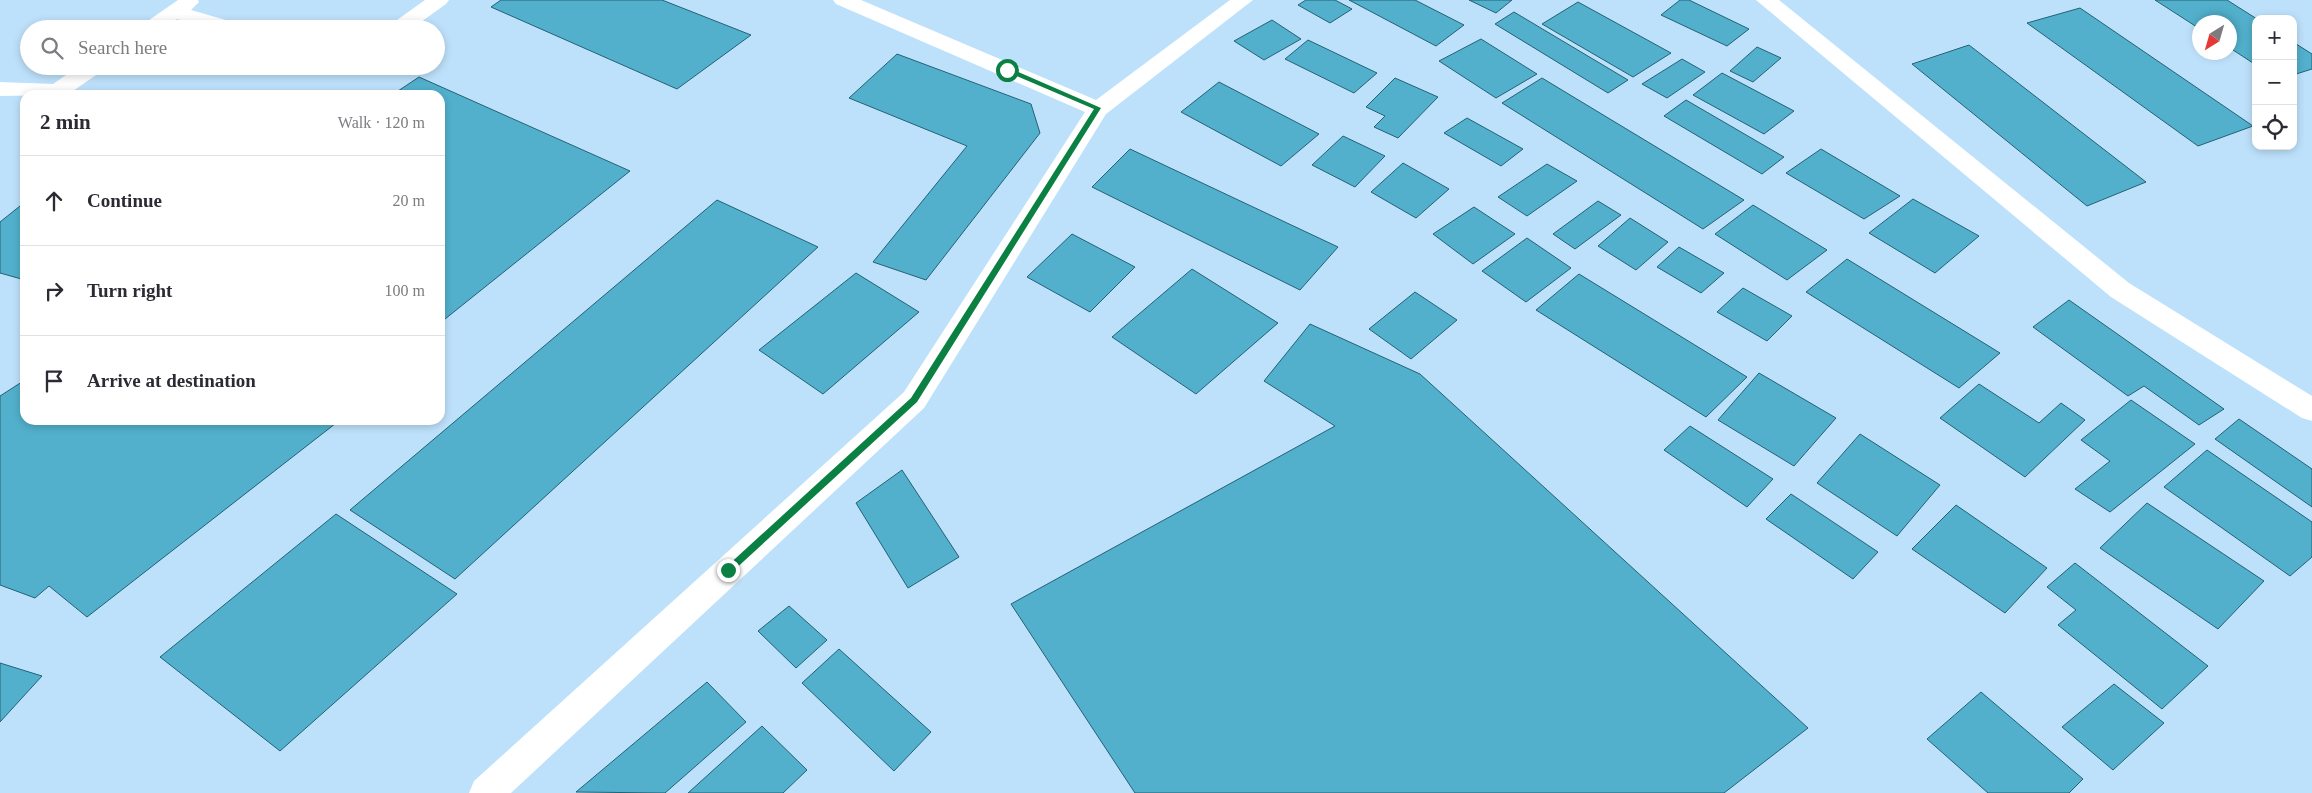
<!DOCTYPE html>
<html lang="en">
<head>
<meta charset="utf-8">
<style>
	body { margin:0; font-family:Georgia,serif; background:#f7f7f7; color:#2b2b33 }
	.controls { position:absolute; right:15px; top:15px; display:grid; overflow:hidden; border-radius:10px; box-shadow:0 2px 8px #0003 }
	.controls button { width:45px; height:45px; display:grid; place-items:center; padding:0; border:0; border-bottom:1px solid #e1e1e2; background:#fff; color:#2b2b33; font:25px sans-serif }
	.compass { position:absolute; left:2192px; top:15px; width:45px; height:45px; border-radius:50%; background:#fff; box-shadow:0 2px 8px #0003; rotate:217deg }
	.stop { position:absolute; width:15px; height:15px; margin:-11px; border:4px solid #0b8043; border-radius:50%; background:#fff }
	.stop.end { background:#0b8043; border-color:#fff; box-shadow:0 1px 5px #0008 }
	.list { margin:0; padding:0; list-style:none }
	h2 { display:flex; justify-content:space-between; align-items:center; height:65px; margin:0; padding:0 20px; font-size:21px }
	h2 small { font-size:16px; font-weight:400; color:#7c7c81 }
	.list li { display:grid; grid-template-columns:32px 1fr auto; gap:15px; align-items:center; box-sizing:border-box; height:90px; padding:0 20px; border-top:1px solid #e1e1e2 }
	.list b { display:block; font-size:19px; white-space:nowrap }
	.list em { font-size:16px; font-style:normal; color:#7c7c81 }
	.icon { flex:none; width:28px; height:28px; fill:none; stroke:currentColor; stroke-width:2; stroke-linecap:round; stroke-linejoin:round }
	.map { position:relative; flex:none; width:2312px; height:793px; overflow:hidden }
	.search { position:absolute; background:#fff; box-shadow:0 2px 8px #0003; left:20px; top:20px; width:425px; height:55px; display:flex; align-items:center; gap:12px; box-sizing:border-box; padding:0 18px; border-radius:28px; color:#7c7c81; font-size:19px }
	.panel { position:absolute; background:#fff; box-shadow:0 2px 8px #0003; left:20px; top:90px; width:425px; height:335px; border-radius:15px }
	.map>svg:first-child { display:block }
	.building { fill:#52b0cc; stroke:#236275 }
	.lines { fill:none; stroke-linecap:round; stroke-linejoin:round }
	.minor { fill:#fff; fill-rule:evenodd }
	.tertiary { fill:#fff; fill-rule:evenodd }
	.route { fill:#0b8043 }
</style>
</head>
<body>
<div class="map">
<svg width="2312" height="793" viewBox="0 0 2312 793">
	<rect width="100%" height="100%" fill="#bee1fb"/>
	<path class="building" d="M501 0H662L751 35 677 89 491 7Z
		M1306 0H1335L1352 9 1330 23 1298 5Z
		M1349 0H1415L1464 25 1436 46Z
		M1469 0H1512L1496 13Z
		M1680 0H1689L1749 29 1727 46 1661 15Z
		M2155 0H2227L2257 19 2256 65 2230 48V22H2200V29Z
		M1578 2 1671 53 1633 77 1542 24Z
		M2080 8 2253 126 2198 146 2027 23Z
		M1514 12 1628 80 1608 93 1495 24Z
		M1272 20 1301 39 1264 60 1234 41Z
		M1481 39 1537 74 1496 98 1439 61Z
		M1308 40 1377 73 1354 93 1285 59Z
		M2293 42 2312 54V69L2293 75Z
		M1969 45 2146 182 2087 206 1912 64Z
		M1757 47 1781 58 1753 82 1730 71Z
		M897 54 1031 104 1040 133 926 280 873 262 967 146 849 98Z
		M1682 59 1705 72 1667 98 1642 84Z
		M1722 73 1794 111 1764 134 1693 95Z
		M419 77 630 171 440 323V95H392Z
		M1395 78 1438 97 1398 138 1374 127 1385 116 1366 107Z
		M1542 78 1744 200 1703 229 1502 103Z
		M1219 82 1319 134 1281 166 1181 112Z
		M1686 100 1784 157 1762 174 1664 116Z
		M1467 118 1523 149 1501 166 1444 133Z
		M1343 136 1385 156 1355 187 1312 165Z
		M1130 149 1338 247 1300 290 1092 187Z
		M1821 149 1900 196 1864 219 1786 173Z
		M1403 163 1449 189 1416 218 1371 192Z
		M1547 164 1577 181 1527 216 1498 197Z
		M1913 199 1979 236 1935 273 1869 233Z
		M717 200 818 247 455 579 350 510Z
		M1598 201 1621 215 1575 249 1553 234Z
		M25 202V280L0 273V222Z
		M1753 205 1827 250 1787 280 1715 234Z
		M1474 207 1515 234 1473 264 1433 234Z
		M1630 218 1668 242 1636 270 1598 246Z
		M1072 234 1135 267 1090 312 1027 277Z
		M1527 238 1571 268 1526 302 1482 271Z
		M1679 247 1724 273 1701 293 1657 267Z
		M1847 259 2000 353 1959 388 1806 292Z
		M1192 269 1278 323 1196 394 1112 337Z
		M856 273 919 312 823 394 759 350Z
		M1579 274 1747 377 1706 417 1536 310Z
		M1743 288 1792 316 1767 341 1717 312Z
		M1415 292 1457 320 1411 359 1369 329Z
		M2069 300 2224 409 2199 425 2144 386 2128 396 2033 327Z
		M1310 324 1420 374 1808 728 1724 793H1135L1011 604 1335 426 1264 381Z
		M1759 373 1836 418 1794 466 1718 420Z
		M25 380V420H340L87 617 49 586 35 598 0 585V396Z
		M1979 384 2039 423 2061 403 2085 420 2025 477 1940 418Z
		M2131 400 2195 444 2110 512 2075 489 2110 461 2081 440Z
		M2239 419 2312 469V507L2215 439Z
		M1690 426 1773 479 1747 507 1664 450Z
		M1860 434 1940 485 1897 536 1817 483Z
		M2207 450 2312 522V557L2290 576 2164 487Z
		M902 470 959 557 908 588 856 503Z
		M1791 494 1878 552 1853 579 1766 519Z
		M2147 503 2264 581 2218 629 2100 548Z
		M1956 505 2047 568 2005 613 1912 549Z
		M336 514 457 594 280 751 160 657Z
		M2075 563 2208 666 2162 709 2058 625 2076 610 2047 587Z
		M789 606 827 640 796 668 758 631Z
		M839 649 931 732 894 771 802 683Z
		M0 663 42 676 0 722Z
		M707 682 746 722 665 793 576 792Z
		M2114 684 2164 723 2113 770 2062 727Z
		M1981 692 2083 779 2069 793H1988L1927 739Z
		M762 726 807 770 783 793H688Z"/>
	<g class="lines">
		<path class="minor" d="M178 0H198L199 2 191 10 243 25 246 29H211L177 19 163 29H139L142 25Z
			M425 0H449L446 4 411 29H387L390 25Z
			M833 0H861L1096 100 1230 0H1253L1106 114 924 408 511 793H469L474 781 904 392 1085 112 836 4Z
			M79 66H105L102 71 67 95 0 96V82L53 84Z"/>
		<path class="tertiary" d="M1756 0H1779L2129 283 2312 396V421L2302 418 2111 297Z"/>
	</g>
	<path class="route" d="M1005 68H1009L1101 108 917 402 731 573H725V568L911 398 1094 109 1005 71Z"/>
</svg>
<div class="controls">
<button>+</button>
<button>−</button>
<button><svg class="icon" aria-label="locate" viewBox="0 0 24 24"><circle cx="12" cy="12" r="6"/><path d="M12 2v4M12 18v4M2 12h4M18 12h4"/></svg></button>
</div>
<svg class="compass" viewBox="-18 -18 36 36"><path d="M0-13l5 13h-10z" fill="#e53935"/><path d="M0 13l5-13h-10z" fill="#7c7c81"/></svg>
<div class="stop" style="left:1007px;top:70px"></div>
<div class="stop end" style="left:728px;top:570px"></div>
<div class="search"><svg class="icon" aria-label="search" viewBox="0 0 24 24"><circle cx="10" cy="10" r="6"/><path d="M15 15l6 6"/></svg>Search here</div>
<section class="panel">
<h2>2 min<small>Walk · 120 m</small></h2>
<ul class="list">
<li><svg class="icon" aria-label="ahead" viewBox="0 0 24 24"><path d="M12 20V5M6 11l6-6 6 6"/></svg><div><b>Continue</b></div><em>20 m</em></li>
<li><svg class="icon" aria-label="right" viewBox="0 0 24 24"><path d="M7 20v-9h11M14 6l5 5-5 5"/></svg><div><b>Turn right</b></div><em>100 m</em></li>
<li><svg class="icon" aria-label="arrive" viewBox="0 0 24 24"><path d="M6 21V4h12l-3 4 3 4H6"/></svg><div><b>Arrive at destination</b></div></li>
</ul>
</section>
</div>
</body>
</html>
